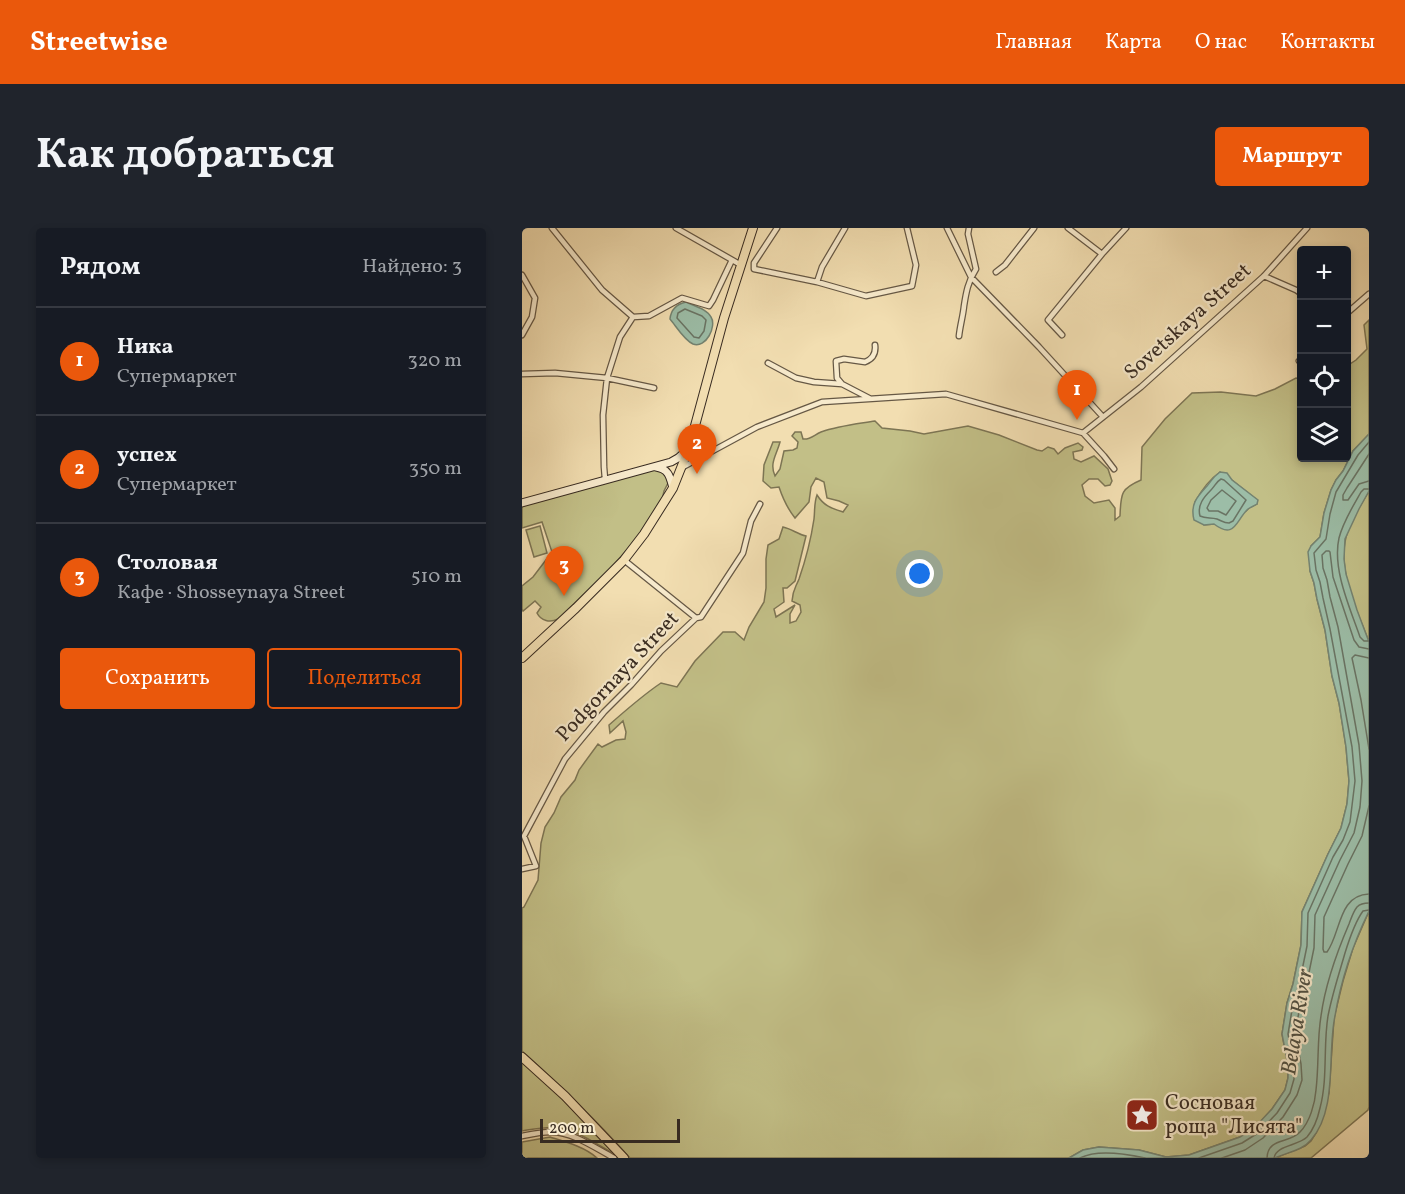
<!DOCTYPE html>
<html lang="ru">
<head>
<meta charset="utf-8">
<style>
	body { margin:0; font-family:Vollkorn,serif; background:#20242c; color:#f1f3f6 }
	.controls { position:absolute; right:18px; top:18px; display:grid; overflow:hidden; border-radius:6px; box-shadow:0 3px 9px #0003 }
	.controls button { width:54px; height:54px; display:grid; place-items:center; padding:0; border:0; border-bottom:2px solid #363941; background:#171b24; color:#f1f3f6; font:30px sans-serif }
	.scale { position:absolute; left:18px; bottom:15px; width:140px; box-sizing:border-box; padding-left:6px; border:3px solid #382b21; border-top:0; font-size:16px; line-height:21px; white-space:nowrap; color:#382b21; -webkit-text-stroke:4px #f7eacc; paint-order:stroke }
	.you { position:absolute; left:398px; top:346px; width:21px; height:21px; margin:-15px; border:4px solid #fff; border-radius:50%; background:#1a73e8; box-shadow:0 0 0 9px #1a73e833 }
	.badge { display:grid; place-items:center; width:39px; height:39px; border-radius:50%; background:#ea580c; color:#fff; font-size:20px; font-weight:700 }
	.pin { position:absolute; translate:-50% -50px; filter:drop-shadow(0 2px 3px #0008) }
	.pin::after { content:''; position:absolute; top:32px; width:21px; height:18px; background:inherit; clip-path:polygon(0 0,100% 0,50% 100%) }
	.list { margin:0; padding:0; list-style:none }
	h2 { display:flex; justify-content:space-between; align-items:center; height:78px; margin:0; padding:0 24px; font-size:26px }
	h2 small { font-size:20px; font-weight:400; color:#9ea1a6 }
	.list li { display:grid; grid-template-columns:39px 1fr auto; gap:18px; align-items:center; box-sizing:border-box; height:108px; padding:0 24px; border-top:2px solid #363941 }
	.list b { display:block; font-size:22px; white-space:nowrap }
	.list p { margin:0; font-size:20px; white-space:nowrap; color:#9ea1a6 }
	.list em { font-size:20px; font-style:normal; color:#9ea1a6 }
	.actions { display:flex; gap:12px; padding:18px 24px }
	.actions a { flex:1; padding:14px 0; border:2px solid #ea580c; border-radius:6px; text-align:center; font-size:21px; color:#ea580c }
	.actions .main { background:#ea580c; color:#fff }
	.icon { flex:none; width:33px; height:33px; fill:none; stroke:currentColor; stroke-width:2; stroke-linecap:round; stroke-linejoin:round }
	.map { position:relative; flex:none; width:847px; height:930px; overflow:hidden; border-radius:6px }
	header { display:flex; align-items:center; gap:36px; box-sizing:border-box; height:84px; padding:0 30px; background:#ea580c; color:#fff }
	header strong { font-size:28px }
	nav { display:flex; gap:33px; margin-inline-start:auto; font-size:21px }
	.intro { display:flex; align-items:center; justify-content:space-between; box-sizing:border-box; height:144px; padding:0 36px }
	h1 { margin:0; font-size:42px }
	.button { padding:15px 27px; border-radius:6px; background:#ea580c; color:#fff; font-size:21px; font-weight:700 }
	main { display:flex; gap:36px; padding:0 36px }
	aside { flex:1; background:#171b24; border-radius:6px; box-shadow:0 3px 9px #0003 }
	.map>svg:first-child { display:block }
	.green { fill:#c2bf87; stroke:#7d7554; stroke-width:1.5; fill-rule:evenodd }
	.water { fill:#9cbda7; stroke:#748371; stroke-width:1.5 }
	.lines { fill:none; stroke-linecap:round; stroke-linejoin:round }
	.shore { stroke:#6a7464; stroke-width:1.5 }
	.minor-casing { stroke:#665845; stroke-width:7 }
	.secondary-casing { stroke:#382b21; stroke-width:9 }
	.primary-casing { stroke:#382b21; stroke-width:10 }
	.minor { stroke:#f7eacc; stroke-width:4.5 }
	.secondary { stroke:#f7eacc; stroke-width:7 }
	.primary { stroke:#f2deb1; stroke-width:8 }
	.labels { text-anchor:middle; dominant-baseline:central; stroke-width:4.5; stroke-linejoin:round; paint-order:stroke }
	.street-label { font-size:21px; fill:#382b21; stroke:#f7eacc }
	.poi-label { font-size:21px; fill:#382b21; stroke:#f7eacc; text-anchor:start }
	.water-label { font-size:22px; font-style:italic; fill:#515042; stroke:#f7eacc }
</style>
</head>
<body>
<header>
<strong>Streetwise</strong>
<nav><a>Главная</a><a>Карта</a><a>О нас</a><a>Контакты</a></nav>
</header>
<div class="intro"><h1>Как добраться</h1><a class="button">Маршрут</a></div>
<main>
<aside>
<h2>Рядом<small>Найдено: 3</small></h2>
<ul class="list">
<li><span class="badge">1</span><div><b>Ника</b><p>Супермаркет</p></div><em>320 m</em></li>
<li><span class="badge">2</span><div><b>успех</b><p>Супермаркет</p></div><em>350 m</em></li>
<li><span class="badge">3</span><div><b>Столовая</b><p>Кафе · Shosseynaya Street</p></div><em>510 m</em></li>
</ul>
<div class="actions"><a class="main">Сохранить</a><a>Поделиться</a></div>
</aside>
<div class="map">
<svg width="847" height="930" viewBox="0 0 847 930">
	<rect width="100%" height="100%" fill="#f2deb1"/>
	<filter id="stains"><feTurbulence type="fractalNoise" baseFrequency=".00333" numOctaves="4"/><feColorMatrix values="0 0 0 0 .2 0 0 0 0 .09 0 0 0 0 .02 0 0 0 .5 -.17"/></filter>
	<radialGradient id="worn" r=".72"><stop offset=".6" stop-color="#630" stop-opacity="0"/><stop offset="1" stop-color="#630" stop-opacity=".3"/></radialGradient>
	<path class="green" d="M847 92V206L831 223 821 243 814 252 809 262 802 285 798 309 789 318 788 343 792 355 795 371 803 402 810 448 817 475 824 519 827 553 825 576 819 600 806 626 780 684 779 717 771 756 765 775 760 806 766 837V850L763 862 750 881 733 900 718 909 667 927 644 929 617 922 577 919 561 922 547 930H108C74 892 38 857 0 823V680L2 679 16 652 19 615 23 599 32 585 39 569 53 552 57 542 76 516 80 519 94 512 103 511 104 504 101 493 88 505 87 497C104 482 121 467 139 455L155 459 173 433 201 404H213L222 412 227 399 242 374 244 360V331L246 317 257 311 261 299C270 301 275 306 284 308L273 353 265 360H261L262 374 252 381 254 389 273 377 268 386V395L274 393 279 384 278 377 270 373C271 361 273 361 277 351 284 331 289 311 292 291 293 282 292 275 295 267 302 278 309 280 321 284L326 277 317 273 305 270 302 254 294 250 289 259 287 274 273 290C265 280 261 271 257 259L249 260 241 253 242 237 251 214H258C255 226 247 235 253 248L258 241 262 223 271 222 275 220 276 214 270 208 273 204H279L281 211C288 212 292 207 299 204 316 198 335 196 353 193L360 200 388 203 402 206 446 198 477 207 515 222 520 223 526 219 532 221 536 226 543 220 556 215 561 219 560 222 551 224 552 231 559 234 572 228 586 241 590 253 588 257 583 258 576 251H567L560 257 563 268 572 275 587 272 593 280V292L598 288C599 266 598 261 619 252L620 219 643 191 670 165 699 164 734 168 753 161 774 150 779 151 780 230H824L825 138 834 132 845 121 842 97ZM698 244 710 252 735 272V276L728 279 724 283 692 296 682 297 673 274C679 263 688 251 698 244Z
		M132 241 142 244 147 253 142 263 140 272 118 307 87 342 36 391C28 395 19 393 15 385L19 379 13 373 1 383 0 381V358L11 349 30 324 20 294 0 300V278Z
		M847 263V414C836 385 817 346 823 314 826 296 838 278 847 263Z
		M18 298 25 325 12 329 4 302Z
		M847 683V879L846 882 789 930H753L783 918 789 913 794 905 807 865 812 790 821 753 831 720Z
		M0 834 35 864 72 905 93 926C77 918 55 902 38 900 25 898 12 901 0 903Z
		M28 909C44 914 63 919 75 930H0V914Z"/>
	<path class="water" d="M164 74C172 78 185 81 189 89 195 98 184 121 171 116 162 112 154 98 148 91 149 81 155 76 164 74Z
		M847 206V263L837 281 823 311 822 331 824 346 835 382 847 414V683C831 716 819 752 813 788 805 825 816 882 789 912 780 923 765 924 753 930H547L561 922 577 919 617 922 644 929 667 927 718 909 732 900 750 881 763 862 766 850V837L760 806 765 775 771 756 779 717 780 684 806 626 819 600 825 576 827 553 824 519 817 475 810 448 803 402 795 371 792 355 788 343 786 324 789 318 798 309 802 285 809 262 814 252 821 243 831 223Z
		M698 244 705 245 710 252 736 272 735 276C732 278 729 279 726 281 714 292 713 312 692 296L682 297 672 292C668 276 675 269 685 258 691 251 690 250 698 244Z"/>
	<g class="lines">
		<path class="shore" d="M163 81 180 88 184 92 182 103 177 110 172 109 155 90 156 85Z
			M847 226 825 260 821 267V272H826L837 256 847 253
			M699 251 702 252 724 272 711 293 707 295C702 295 700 293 695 291 689 289 684 291 678 288 675 277 682 269 689 262 693 258 694 254 699 251Z
			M847 261H842L839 264C831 278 821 294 817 310 810 341 828 380 838 409L842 413H847
			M700 262 714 273 704 287 696 283H687L685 280 689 272Z
			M847 430 833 427 830 430 839 472 847 521
			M847 578 840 608 826 636 802 689 801 721 802 724H805C819 705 816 667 847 666
			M558 930C575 921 605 926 623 930
			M677 930 720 915 736 905 755 885 768 865 772 851V837L766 806 771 776 777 757 785 718 786 685 811 629 821 612 828 594 833 553 830 519 808 401 801 370 798 354 794 342 792 325 804 311 808 286 814 264 836 227 847 214
			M700 930 723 922 741 910 761 889 775 867 780 852 779 836 773 806 778 778 784 759 792 720 793 687 818 632 832 605 838 579 840 553 837 517 816 399 808 369 805 352 801 340 800 327 804 323H807L808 324 811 349 832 412 837 419 847 421
			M745 930C746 909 767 916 778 904 788 894 793 875 794 862 797 837 795 812 799 788 803 758 815 724 827 696 829 691 831 684 835 679 838 676 842 675 847 675
			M752 930C754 917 776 918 785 909 792 901 796 889 798 880 806 850 801 818 806 788 810 767 817 746 823 725 827 712 833 694 841 683L847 682"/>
		<defs>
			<path id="minor" d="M30 0 80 62 111 89 127 88 160 70 187 78 191 72 210 32
				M154 0 219 37
				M255 0 232 35V41L295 54 344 68 390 58 394 37 385 0
				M425 0 449 49 517 119 581 189
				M546 0 580 26
				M474 44 483 37 512 0
				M0 47 13 70 10 89 0 107
				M742 48 774 62 780 66
				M295 54 300 39 323 0
				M824 86 847 66
				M540 107 526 92 580 26 604 0
				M437 108C438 98 441 88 442 78 444 65 446 53 454 41L446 6 447 0
				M777 133 780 131
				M246 135 274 150 292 154 320 156 347 170
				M0 146 33 145 85 150 132 160
				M320 156 315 150 314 133 322 131 343 134C351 131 354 125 353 117
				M561 205 619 159 742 48 785 0
				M161 239 235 199 300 174 424 166 561 205 582 228 592 241
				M83 251 82 239 81 187 85 150 98 109 111 89
				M102 332 174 390
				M0 641 14 638 2 608 43 531 82 484 109 457 139 423 174 390 179 389 221 325 229 293 238 276
				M0 908C10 906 19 904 29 904 51 904 73 920 92 930"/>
			<path id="secondary" d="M134 239C147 241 148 249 151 260
				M0 275 149 234 156 230 165 222"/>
			<path id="primary" d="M0 430 54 380 102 332 122 306 151 260 167 220 202 90 231 0
				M0 829 43 868 102 930"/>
		</defs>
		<use href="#minor" class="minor-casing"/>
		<use href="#secondary" class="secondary-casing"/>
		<use href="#primary" class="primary-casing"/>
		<use href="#minor" class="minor"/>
		<use href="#secondary" class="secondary"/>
		<use href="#primary" class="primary"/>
	</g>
	<defs>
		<symbol id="sight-square" viewBox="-11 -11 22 22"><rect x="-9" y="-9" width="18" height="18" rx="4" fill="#8f2418" stroke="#f7eacc"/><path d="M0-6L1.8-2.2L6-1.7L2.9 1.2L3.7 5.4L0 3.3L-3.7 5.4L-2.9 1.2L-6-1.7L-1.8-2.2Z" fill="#fff"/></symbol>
	</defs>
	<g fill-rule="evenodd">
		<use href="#sight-square" x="601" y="868" width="38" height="38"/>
	</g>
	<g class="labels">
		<g class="street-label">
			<text transform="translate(666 94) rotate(-42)">Sovetskaya Street</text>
			<text transform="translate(96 449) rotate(-47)">Podgornaya Street</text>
		</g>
		<g class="poi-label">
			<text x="643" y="875">Сосновая<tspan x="643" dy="24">роща "Лисята"</tspan></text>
		</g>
		<g class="water-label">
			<text transform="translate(776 794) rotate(-81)">Belaya River</text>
		</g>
	</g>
	<rect width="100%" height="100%" filter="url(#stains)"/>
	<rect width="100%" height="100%" fill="url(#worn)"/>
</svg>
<div class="controls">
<button>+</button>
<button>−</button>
<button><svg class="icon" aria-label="locate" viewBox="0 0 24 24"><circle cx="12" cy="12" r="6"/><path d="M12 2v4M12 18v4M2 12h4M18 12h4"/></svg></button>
<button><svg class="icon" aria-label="layers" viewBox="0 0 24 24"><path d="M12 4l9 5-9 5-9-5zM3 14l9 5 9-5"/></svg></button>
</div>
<div class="scale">200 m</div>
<div class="you"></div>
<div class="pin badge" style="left:555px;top:192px">1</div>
<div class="pin badge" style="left:175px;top:246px">2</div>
<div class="pin badge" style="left:42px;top:368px">3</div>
</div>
</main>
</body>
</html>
